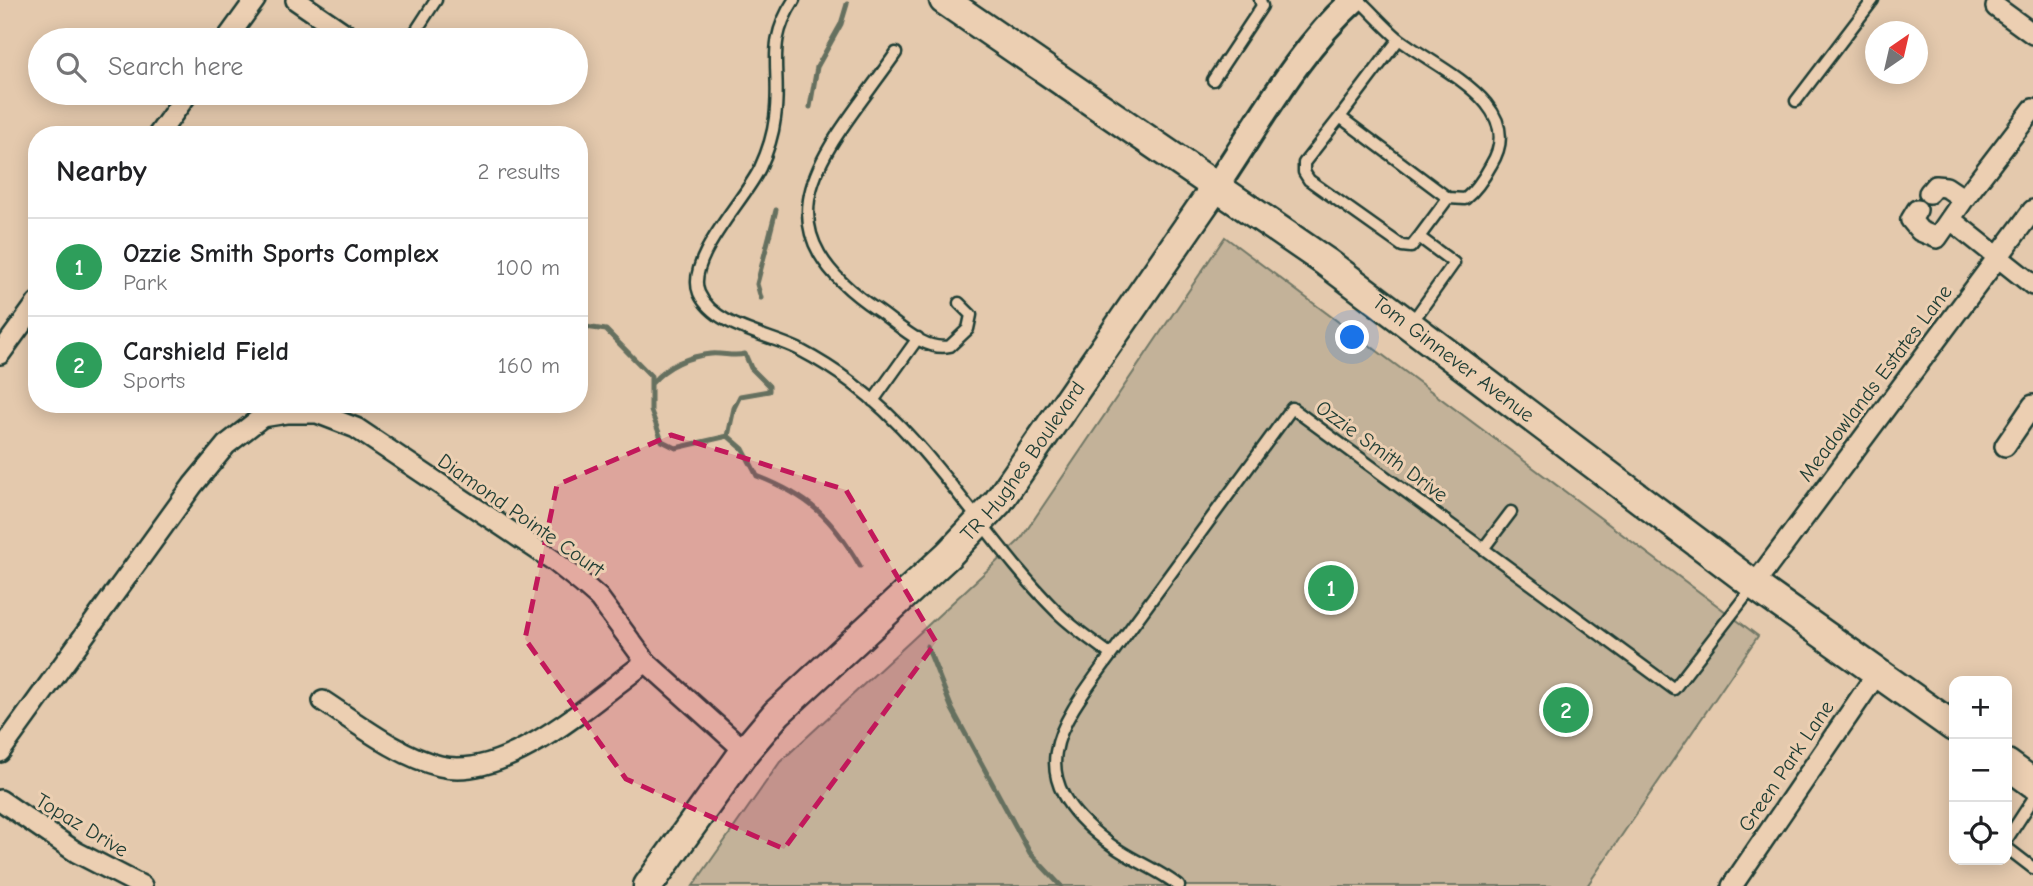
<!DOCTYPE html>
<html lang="en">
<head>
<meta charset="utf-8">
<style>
	body { margin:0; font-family:"Comic Neue",sans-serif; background:#f2f2f2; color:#202124 }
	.controls { position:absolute; right:21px; bottom:21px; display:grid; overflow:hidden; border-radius:14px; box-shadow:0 4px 18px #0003 }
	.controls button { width:63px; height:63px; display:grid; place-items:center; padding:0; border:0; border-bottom:2px solid #e0e0e0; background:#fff; color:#202124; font:35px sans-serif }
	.compass { position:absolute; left:1865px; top:21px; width:63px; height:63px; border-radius:50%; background:#fff; box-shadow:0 4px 18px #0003; rotate:34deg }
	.you { position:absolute; left:1353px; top:338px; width:24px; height:24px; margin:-18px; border:5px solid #fff; border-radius:50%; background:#1a73e8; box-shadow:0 0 0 10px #1a73e833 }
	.badge { display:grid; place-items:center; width:46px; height:46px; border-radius:50%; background:#db2777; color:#fff; font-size:23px; font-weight:700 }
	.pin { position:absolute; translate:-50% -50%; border:4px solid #fff; box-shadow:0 2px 7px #0006 }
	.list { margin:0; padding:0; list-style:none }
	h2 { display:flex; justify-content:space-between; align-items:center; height:91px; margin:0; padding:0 28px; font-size:30px }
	h2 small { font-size:23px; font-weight:400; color:#757577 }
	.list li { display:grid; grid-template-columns:46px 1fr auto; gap:21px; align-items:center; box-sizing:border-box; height:98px; padding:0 28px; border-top:2px solid #e0e0e0 }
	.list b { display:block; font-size:26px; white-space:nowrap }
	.list p { margin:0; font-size:23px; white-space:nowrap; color:#757577 }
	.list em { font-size:23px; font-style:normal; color:#757577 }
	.icon { flex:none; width:38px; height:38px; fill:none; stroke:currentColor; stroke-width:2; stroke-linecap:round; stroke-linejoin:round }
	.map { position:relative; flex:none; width:2033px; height:886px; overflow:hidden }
	.search { position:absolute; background:#fff; box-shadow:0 4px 18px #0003; left:28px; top:28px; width:560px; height:77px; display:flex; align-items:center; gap:18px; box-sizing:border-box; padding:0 24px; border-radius:38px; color:#757577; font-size:26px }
	.panel { position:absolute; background:#fff; box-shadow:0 4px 18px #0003; left:28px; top:126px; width:560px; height:287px; border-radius:28px }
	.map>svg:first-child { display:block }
	.green { fill:#c3b299; stroke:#717866; stroke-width:2 }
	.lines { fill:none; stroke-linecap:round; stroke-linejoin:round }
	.stream { stroke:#656f5f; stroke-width:5 }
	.service-casing { stroke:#1f3d34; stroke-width:15 }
	.minor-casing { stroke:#1f3d34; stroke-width:24 }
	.tertiary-casing { stroke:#1f3d34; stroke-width:30 }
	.secondary-casing { stroke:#1f3d34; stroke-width:33 }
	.service { stroke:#eccfb2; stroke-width:10 }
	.minor { stroke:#eccfb2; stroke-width:19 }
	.tertiary { stroke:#eccfb2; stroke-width:24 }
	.secondary { stroke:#eccfb2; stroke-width:28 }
	.marked { fill:#c2185b; fill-opacity:0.2; stroke:#c2185b; stroke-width:5; stroke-dasharray:14 9; stroke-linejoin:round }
	.labels { text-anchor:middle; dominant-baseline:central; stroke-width:6; stroke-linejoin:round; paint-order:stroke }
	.street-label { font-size:21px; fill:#1f3d34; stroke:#eccfb2 }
</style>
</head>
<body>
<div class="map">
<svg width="2033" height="886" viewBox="0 0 2033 886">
	<rect width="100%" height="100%" fill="#e4c9ad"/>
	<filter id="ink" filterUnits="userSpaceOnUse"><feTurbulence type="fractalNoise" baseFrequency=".0143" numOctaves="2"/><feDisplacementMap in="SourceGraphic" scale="14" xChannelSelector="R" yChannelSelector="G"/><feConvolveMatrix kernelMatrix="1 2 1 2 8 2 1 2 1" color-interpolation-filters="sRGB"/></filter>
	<g filter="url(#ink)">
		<path class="green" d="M1225 237 1758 636 1587 886H693L780 762 1020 540Z"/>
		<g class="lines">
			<path class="stream" d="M810 107 817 67 841 24 847 4
				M761 298 757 284 776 210
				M579 326 606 330 651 376V411L662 441 676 448 728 436 743 449 757 476C809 496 832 518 860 566
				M652 383C666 366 689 356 711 354 723 353 734 357 745 354L751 368 769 386V391L740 396 734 408 728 436
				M927 646 952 709 1030 853 1061 886"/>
			<defs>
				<path id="service" d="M794 0C764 46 782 69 775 118 773 135 767 153 760 168 745 200 685 260 699 293 714 327 768 334 798 349 817 359 835 370 852 383 934 445 985 540 1057 612 1073 628 1093 641 1111 655L1292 408 1674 689 1752 588
					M1359 0C1372 12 1384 26 1398 38 1435 68 1529 104 1491 165 1484 178 1476 190 1465 199L1448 198
					M1399 39 1340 117 1448 198 1419 237 1454 263 1410 325
					M410 40 436 0
					M896 53C830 148 746 222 877 310 898 324 924 352 950 346L968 329 971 315 959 303
					M1213 80 1262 6 1260 0
					M1796 101 1873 0
					M1340 117 1304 163V172L1309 180 1402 246 1411 247 1419 237
					M873 401 918 338
					M1483 549 1511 512
					M1111 655C1059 726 1019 774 1106 841 1128 859 1156 868 1179 886
					M2007 839 2033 799
					M2007 848 2033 868"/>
				<path id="minor" d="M296 0 350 37
					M1996 7 2033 34
					M226 40 255 0
					M158 135 188 93
					M1964 199 2033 109
					M1917 210 1911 220 1920 231 1937 238 1964 199 1946 187 1935 186 1929 193
					M1950 219 2033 285
					M0 354 37 303
					M2005 446 2033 405
					M1754 585 2033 210
					M323 701C357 723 400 757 440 766 507 782 594 700 646 662
					M0 752 193 485 226 445 262 417 287 413H317L356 428 553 560 583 584 599 598 646 662 745 751
					M0 800 76 852 142 886
					M1732 886 1878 672"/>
				<path id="tertiary" d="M1217 185C1259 123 1298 50 1354 0"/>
				<g id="secondary">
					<path id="s1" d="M944 0 1326 262 1754 585 1954 727"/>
					<path d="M2007 764 2033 783"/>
					<path id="s2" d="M648 886 745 751 777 713 949 554 998 502 1217 185"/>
				</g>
			</defs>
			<use href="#service" class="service-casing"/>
			<use href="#minor" class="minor-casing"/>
			<use href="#tertiary" class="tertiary-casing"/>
			<use href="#secondary" class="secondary-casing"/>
			<use href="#service" class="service"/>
			<use href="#minor" class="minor"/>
			<use href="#tertiary" class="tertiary"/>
			<use href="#secondary" class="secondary"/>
		</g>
	</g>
	<path class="marked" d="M671 435 846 490 936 642 784 849 626 779 525 639 557 485Z"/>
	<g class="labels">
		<g class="street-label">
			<text stroke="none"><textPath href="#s1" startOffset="623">Tom Ginnever Avenue</textPath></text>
			<text transform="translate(1875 383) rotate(-53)">Meadowlands Estates Lane</text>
			<text transform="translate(1382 451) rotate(36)">Ozzie Smith Drive</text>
			<text stroke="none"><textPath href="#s2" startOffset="569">TR Hughes Boulevard</textPath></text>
			<text transform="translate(521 515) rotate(35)">Diamond Pointe Court</text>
			<text transform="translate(1786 766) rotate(-56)">Green Park Lane</text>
			<text transform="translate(82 825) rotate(31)">Topaz Drive</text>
		</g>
	</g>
</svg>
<div class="controls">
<button>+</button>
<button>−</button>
<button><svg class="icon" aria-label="locate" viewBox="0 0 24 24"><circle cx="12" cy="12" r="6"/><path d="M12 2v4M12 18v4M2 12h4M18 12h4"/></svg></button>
</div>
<svg class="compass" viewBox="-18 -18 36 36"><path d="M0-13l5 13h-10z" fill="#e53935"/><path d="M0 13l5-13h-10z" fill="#757577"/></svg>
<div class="you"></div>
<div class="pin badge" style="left:1331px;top:588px;background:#2e9e5b">1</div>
<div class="pin badge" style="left:1566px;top:710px;background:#2e9e5b">2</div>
<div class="search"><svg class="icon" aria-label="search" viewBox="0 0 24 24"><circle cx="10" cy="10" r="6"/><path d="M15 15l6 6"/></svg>Search here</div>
<section class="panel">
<h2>Nearby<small>2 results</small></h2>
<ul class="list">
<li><span class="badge" style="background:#2e9e5b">1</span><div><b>Ozzie Smith Sports Complex</b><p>Park</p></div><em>100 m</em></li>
<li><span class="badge" style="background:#2e9e5b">2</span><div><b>Carshield Field</b><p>Sports</p></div><em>160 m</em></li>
</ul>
</section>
</div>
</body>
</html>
